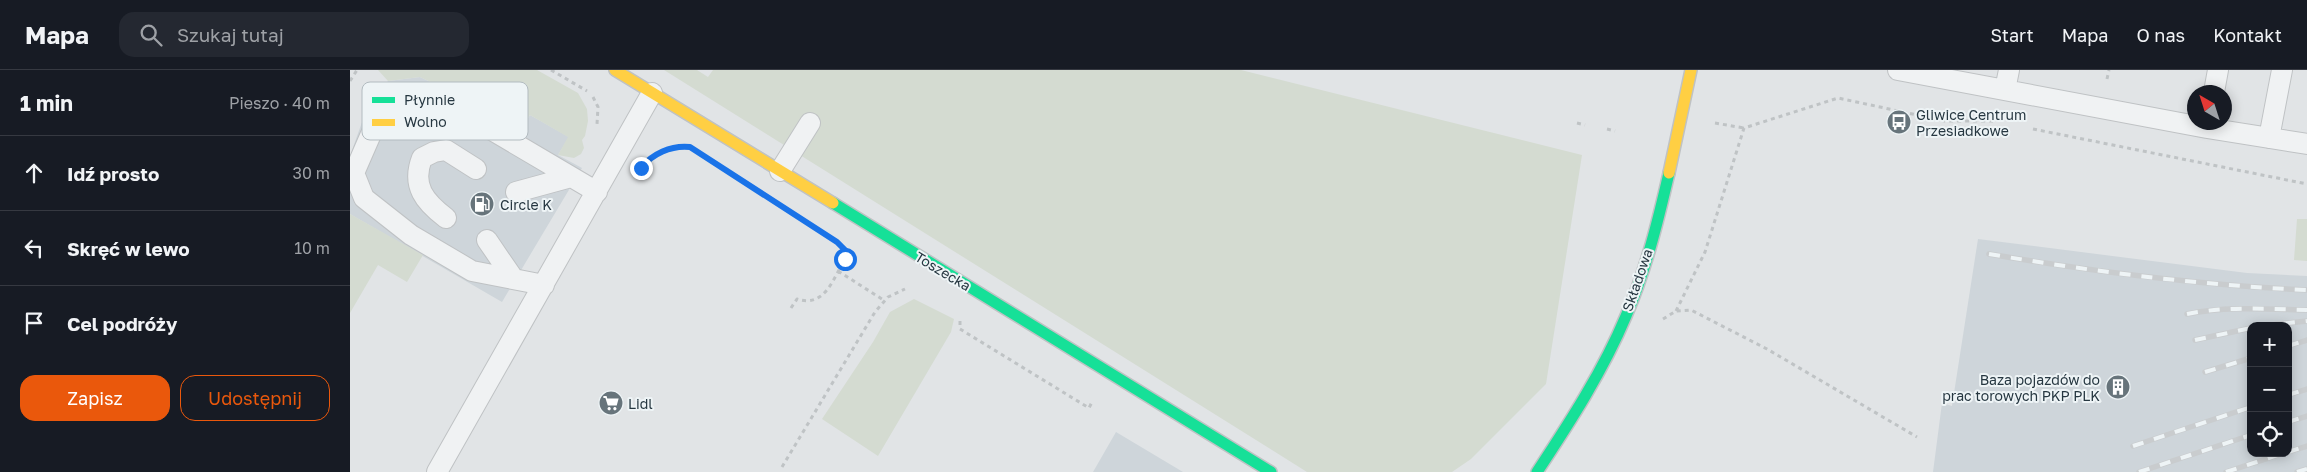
<!DOCTYPE html>
<html lang="pl">
<head>
<meta charset="utf-8">
<style>
	body { margin:0; font-family:"Golos Text",sans-serif; background:#242831; color:#f1f3f6 }
	.controls { position:absolute; right:15px; bottom:15px; display:grid; overflow:hidden; border-radius:10px; box-shadow:0 2px 12px #0003 }
	.controls button { width:45px; height:45px; display:grid; place-items:center; padding:0; border:0; border-bottom:1px solid #363941; background:#171b24; color:#f1f3f6; font:25px sans-serif }
	.compass { position:absolute; left:1837px; top:15px; width:45px; height:45px; border-radius:50%; background:#171b24; box-shadow:0 2px 12px #0003; rotate:321deg }
	.stop { position:absolute; width:15px; height:15px; margin:-11px; border:4px solid #1a73e8; border-radius:50%; background:#fff }
	.stop.end { background:#1a73e8; border-color:#fff; box-shadow:0 1px 5px #0008 }
	.list { margin:0; padding:0; list-style:none }
	h2 { display:flex; justify-content:space-between; align-items:center; height:65px; margin:0; padding:0 20px; font-size:21px }
	h2 small { font-size:16px; font-weight:400; color:#9ea1a6 }
	.list li { display:grid; grid-template-columns:32px 1fr auto; gap:15px; align-items:center; box-sizing:border-box; height:75px; padding:0 20px; border-top:1px solid #363941 }
	.list b { display:block; font-size:19px; white-space:nowrap }
	.list em { font-size:16px; font-style:normal; color:#9ea1a6 }
	.actions { display:flex; gap:10px; padding:15px 20px }
	.actions a { flex:1; padding:11px 0; border:1px solid #ea580c; border-radius:15px; text-align:center; font-size:18px; color:#ea580c }
	.actions .main { background:#ea580c; color:#fff }
	.icon { flex:none; width:28px; height:28px; fill:none; stroke:currentColor; stroke-width:2; stroke-linecap:round; stroke-linejoin:round }
	.map { position:relative; flex:none; width:1957px; height:402px; overflow:hidden }
	header { display:flex; align-items:center; gap:30px; box-sizing:border-box; height:70px; padding:0 25px; background:#171b24; border-bottom:1px solid #363941 }
	header strong { font-size:24px }
	nav { display:flex; gap:28px; margin-inline-start:auto; font-size:18px }
	.search { width:350px; height:45px; background:#242831; display:flex; align-items:center; gap:12px; box-sizing:border-box; padding:0 18px; border-radius:15px; color:#9ea1a6; font-size:19px }
	main { display:flex }
	aside { flex:1; background:#171b24 }
	.map>svg:first-child { display:block }
	.built { fill:#ced5da; fill-rule:evenodd }
	.green { fill:#d4dbd1 }
	.lines { fill:none; stroke-linecap:round; stroke-linejoin:round }
	.lane-casing { stroke:#bfc2c4; stroke-width:22 }
	.fast-casing { stroke:#bfc2c4; stroke-width:14 }
	.slow-casing { stroke:#bfc2c4; stroke-width:14 }
	.path { stroke:#bfc3c5; stroke-width:3; stroke-dasharray:4 4; stroke-linecap:butt }
	.lane { stroke:#f0f2f3; stroke-width:20 }
	.fast { stroke:#16e098; stroke-width:11 }
	.slow { stroke:#ffcf43; stroke-width:11 }
	.rail-casing { stroke:#c9ccce; stroke-width:5.5 }
	.rail { stroke:#eef4f6; stroke-width:4; stroke-dasharray:11; stroke-linecap:butt }
	.route { stroke:#1a73e8; stroke-width:6 }
	.labels { text-anchor:middle; dominant-baseline:central; stroke-width:4; stroke-linejoin:round; paint-order:stroke }
	.poi-label { font-size:14px; fill:#263741; stroke:#eef4f6; text-anchor:start }
	.street-label { font-size:14px; fill:#263741; stroke:#eef4f6 }
	.key { fill:#eef4f6; stroke:#b2bbc0; stroke-width:1 }
	.key-label { font-size:14px; fill:#263741 }
</style>
</head>
<body>
<header>
<strong>Mapa</strong>
<div class="search"><svg class="icon" aria-label="search" viewBox="0 0 24 24"><circle cx="10" cy="10" r="6"/><path d="M15 15l6 6"/></svg>Szukaj tutaj</div>
<nav><a>Start</a><a>Mapa</a><a>O nas</a><a>Kontakt</a></nav>
</header>
<main>
<aside>
<h2>1 min<small>Pieszo · 40 m</small></h2>
<ul class="list">
<li><svg class="icon" aria-label="ahead" viewBox="0 0 24 24"><path d="M12 20V5M6 11l6-6 6 6"/></svg><div><b>Idź prosto</b></div><em>30 m</em></li>
<li><svg class="icon" aria-label="left" viewBox="0 0 24 24"><path d="M17 20v-9H6M10 6l-5 5 5 5"/></svg><div><b>Skręć w lewo</b></div><em>10 m</em></li>
<li><svg class="icon" aria-label="arrive" viewBox="0 0 24 24"><path d="M6 21V4h12l-3 4 3 4H6"/></svg><div><b>Cel podróży</b></div></li>
</ul>
<div class="actions"><a class="main">Zapisz</a><a>Udostępnij</a></div>
</aside>
<div class="map">
<svg width="1957" height="402" viewBox="0 0 1957 402">
	<rect width="100%" height="100%" fill="#e1e4e6"/>
	<path class="built" d="M70 7 93 18 169 62 180 45 219 67 208 85 232 98 152 232 0 144V86L17 38 38 11Z
		M1628 169 1897 203 1957 206V402H1583L1592 333 1602 336ZM1901 256H1938V383H1901Z
		M766 362 833 402H743Z"/>
	<path class="green" d="M28 0H187L228 23 237 39 238 51 235 66 232 70 234 78 231 84 224 88 208 85 218 67 180 45 169 62 93 18 70 7 38 11Z
		M314 0H347L358 7 363 0H891L1232 85 1196 314 1121 389 1102 402H957Z
		M0 144 73 185 57 212 28 195 0 243Z
		M1947 149H1957V191L1944 190Z
		M564 229 604 249 601 262 528 386 472 349 523 272 540 242Z"/>
	<g class="lines">
		<defs>
			<path id="lane" d="M1548 0 1857 58 1957 74
				M1655 20 1659 0
				M1864 22 1868 0
				M1919 68 1932 0
				M430 101 460 53
				M166 122 221 107
				M96 148C75 132 61 116 72 88L84 82 96 80 126 99
				M137 170 163 208
				M194 215 122 201 61 165 14 128 4 103 21 64 47 37 73 27 96 33 247 122
				M87 402 302 23"/>
			<path id="fast" d="M483 133 921 402
				M1187 402C1220 352 1253 301 1276 246 1296 200 1308 151 1319 103"/>
			<path id="slow" d="M265 0 483 133
				M1319 103 1341 0"/>
		</defs>
		<use href="#lane" class="lane-casing"/>
		<use href="#fast" class="fast-casing"/>
		<use href="#slow" class="slow-casing"/>
		<path class="path" d="M201 0 237 21
			M1757 9 1759 0
			M0 11 7 0
			M243 27 248 37 247 54
			M1227 53 1235 55
			M1365 53 1394 58
			M1257 59 1265 61
			M1683 59 1957 114
			M302 87 326 77
			M488 201 535 231
			M441 238 447 229C475 238 483 209 495 189L496 182
			M1326 241 1355 182 1394 58 1488 28 1595 51H1643
			M1313 249 1326 241 1341 240 1417 279 1567 367
			M610 251V259L739 338 742 332
			M432 397 525 242 538 227 555 219"/>
		<use href="#lane" class="lane"/>
		<use href="#fast" class="fast"/>
		<use href="#slow" class="slow"/>
		<defs>
			<path id="rail" d="M1639 184C1746 202 1849 215 1957 220
				M1837 244C1876 236 1917 239 1957 240
				M1912 256 1957 251
				M1845 270 1901 258
				M1938 276 1957 270
				M1855 302 1901 288
				M1938 325 1957 319
				M1938 352 1957 346
				M1783 376 1901 337
				M1938 382 1957 376
				M1789 402 1901 365
				M1876 402 1934 383
				M1947 402 1957 399"/>
		</defs>
		<use href="#rail" class="rail-casing"/>
		<use href="#rail" class="rail"/>
	</g>
	<g class="lines">
		<path class="route" d="M291 98C302 84 321 75 340 77L487 172 496 181 495 189"/>
	</g>
	<defs>
		<symbol id="bus-disc" viewBox="-11 -11 22 22"><circle r="9.5" fill="#67747b" stroke="#eef4f6"/><path d="M-5-6H5V4H4V6H2V4H-2V6H-4V4H-5ZM-3.5-4V0h7V-4ZM-3.5 1.2v1.5H-2V1.2ZM2 1.2v1.5H3.5V1.2Z" fill="#fff"/></symbol>
		<symbol id="fuel-disc" viewBox="-11 -11 22 22"><circle r="9.5" fill="#67747b" stroke="#eef4f6"/><path d="M-5.5-6h7V0h2V4h1.3V-2.5L3-4.5l.8-.8L6-3V5H2.5V1h-1V6h-7ZM-4.2-4.7v3.2H.2V-4.7Z" fill="#fff"/></symbol>
		<symbol id="building-disc" viewBox="-11 -11 22 22"><circle r="9.5" fill="#67747b" stroke="#eef4f6"/><path d="M-4-6H4V6H1V3H-1V6H-4ZM-2.5-4.3h1.7v1.8h-1.7ZM.8-4.3h1.7v1.8H.8ZM-2.5-1h1.7V.8h-1.7ZM.8-1h1.7V.8H.8Z" fill="#fff"/></symbol>
		<symbol id="supermarket-disc" viewBox="-11 -11 22 22"><circle r="9.5" fill="#67747b" stroke="#eef4f6"/><path d="M-6-5.5h2.5l.6 2H6L4.5 2H-2.5L-4.4-4H-6ZM-1.5 3.2a1.3 1.3 0 1 0 .1 0ZM3 3.2a1.3 1.3 0 1 0 .1 0Z" fill="#fff"/></symbol>
	</defs>
	<g fill-rule="evenodd">
		<use href="#bus-disc" x="1535" y="38" width="28" height="28"/>
		<use href="#fuel-disc" x="118" y="120" width="28" height="28"/>
		<use href="#building-disc" x="1754" y="303" width="28" height="28"/>
		<use href="#supermarket-disc" x="247" y="319" width="28" height="28"/>
	</g>
	<g class="labels">
		<g class="poi-label">
			<text x="1566" y="44">Gliwice Centrum<tspan x="1566" dy="16">Przesiadkowe</tspan></text>
			<text x="150" y="134">Circle K</text>
			<text x="1750" y="309" text-anchor="end">Baza pojazdów do<tspan x="1750" dy="16">prac torowych PKP PLK</tspan></text>
			<text x="278" y="333">Lidl</text>
		</g>
		<g class="street-label">
			<text transform="translate(593 201) rotate(31)">Toszecka</text>
			<text transform="translate(1287 210) rotate(-71)">Składowa</text>
		</g>
	</g>
	<rect x="12" y="12" width="166" height="58" rx="8" class="key"/>
	<rect x="22" y="27" width="23" height="6" fill="#16e098"/>
	<rect x="22" y="49" width="23" height="7" fill="#ffcf43"/>
	<g class="key-label">
		<text x="54" y="35">Płynnie</text>
		<text x="54" y="57">Wolno</text>
	</g>
</svg>
<div class="controls">
<button>+</button>
<button>−</button>
<button><svg class="icon" aria-label="locate" viewBox="0 0 24 24"><circle cx="12" cy="12" r="6"/><path d="M12 2v4M12 18v4M2 12h4M18 12h4"/></svg></button>
</div>
<svg class="compass" viewBox="-18 -18 36 36"><path d="M0-13l5 13h-10z" fill="#e53935"/><path d="M0 13l5-13h-10z" fill="#9ea1a6"/></svg>
<div class="stop" style="left:495px;top:189px"></div>
<div class="stop end" style="left:291px;top:98px"></div>
</div>
</main>
</body>
</html>
